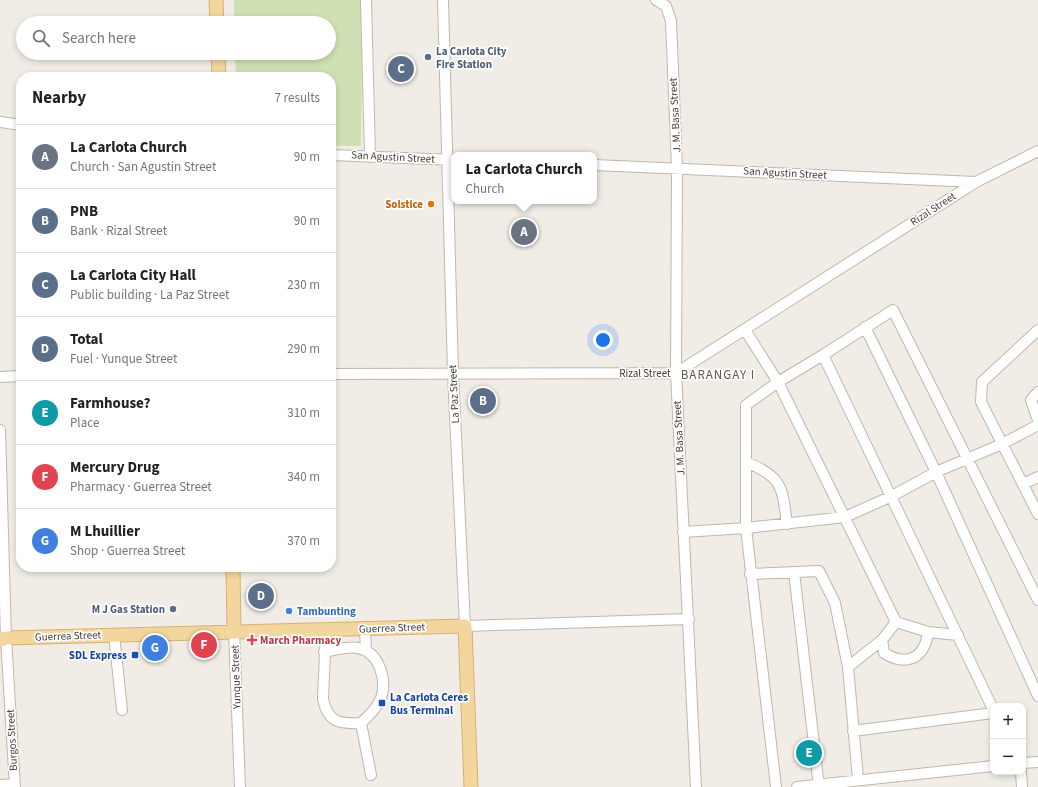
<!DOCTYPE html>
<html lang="en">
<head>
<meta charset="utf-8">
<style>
	body { margin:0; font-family:"Source Sans 3",sans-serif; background:#f6f6f6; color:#222 }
	.controls { position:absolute; right:12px; bottom:12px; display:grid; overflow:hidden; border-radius:8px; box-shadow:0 2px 6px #0003 }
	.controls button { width:36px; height:36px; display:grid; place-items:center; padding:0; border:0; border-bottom:1px solid #e0e0e0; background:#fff; color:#222; font:20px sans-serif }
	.you { position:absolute; left:603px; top:340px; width:14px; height:14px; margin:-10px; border:3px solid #fff; border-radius:50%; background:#1a73e8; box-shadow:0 0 0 6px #1a73e833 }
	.badge { display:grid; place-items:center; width:26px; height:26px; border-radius:50%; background:#0b8043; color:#fff; font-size:13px; font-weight:700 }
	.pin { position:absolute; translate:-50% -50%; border:2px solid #fff; box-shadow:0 1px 4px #0006 }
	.popup { position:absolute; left:451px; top:152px; width:146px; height:52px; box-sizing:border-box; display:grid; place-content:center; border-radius:8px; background:#fff; filter:drop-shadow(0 1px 3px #0005); font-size:13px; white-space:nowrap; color:#767676 }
	.popup b { font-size:15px; color:#222 }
	.popup::after { content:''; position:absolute; left:50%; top:100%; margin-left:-8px; border:8px solid transparent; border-top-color:#fff }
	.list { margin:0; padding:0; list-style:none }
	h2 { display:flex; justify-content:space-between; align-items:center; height:52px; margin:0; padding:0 16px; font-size:17px }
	h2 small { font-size:13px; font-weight:400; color:#767676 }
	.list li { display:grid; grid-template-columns:26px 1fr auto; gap:12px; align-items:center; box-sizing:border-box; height:64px; padding:0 16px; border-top:1px solid #e0e0e0 }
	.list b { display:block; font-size:15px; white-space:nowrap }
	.list p { margin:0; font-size:13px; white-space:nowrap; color:#767676 }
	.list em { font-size:13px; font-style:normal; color:#767676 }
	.icon { flex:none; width:22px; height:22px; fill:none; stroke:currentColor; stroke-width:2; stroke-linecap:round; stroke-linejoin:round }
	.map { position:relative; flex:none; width:1038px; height:787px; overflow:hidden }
	.search { position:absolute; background:#fff; box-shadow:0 2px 6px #0003; left:16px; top:16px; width:320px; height:44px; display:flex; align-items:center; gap:10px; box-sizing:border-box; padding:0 14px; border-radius:22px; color:#767676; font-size:15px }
	.panel { position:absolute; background:#fff; box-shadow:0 2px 6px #0003; left:16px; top:72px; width:320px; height:500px; border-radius:16px }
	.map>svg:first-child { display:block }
	.green { fill:#cfe1b3 }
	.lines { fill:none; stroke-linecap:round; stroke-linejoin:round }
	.minor-casing { stroke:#beb7ad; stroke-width:12 }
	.major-casing { stroke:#d6b26f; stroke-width:15 }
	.minor { stroke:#fff; stroke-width:10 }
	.major { stroke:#f3d69d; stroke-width:13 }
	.service-dot { fill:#5c6f8a; stroke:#fff; stroke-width:1.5 }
	.food-dot { fill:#e8710a; stroke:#fff; stroke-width:1.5 }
	.shop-dot { fill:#3f7fe0; stroke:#fff; stroke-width:1.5 }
	.health-dot { fill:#e0444e; stroke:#fff; stroke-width:1.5 }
	.transit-dot { fill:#1a4fb4; stroke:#fff; stroke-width:1.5 }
	.labels { text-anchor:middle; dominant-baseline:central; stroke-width:3.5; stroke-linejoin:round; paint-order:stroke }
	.service-label { font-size:11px; font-weight:bold; fill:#4e5e75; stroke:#fff; text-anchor:start }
	.street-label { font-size:11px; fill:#433d36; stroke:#fff }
	.food-label { font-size:11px; font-weight:bold; fill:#c56008; stroke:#fff; text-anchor:end }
	.shop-label { font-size:11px; font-weight:bold; fill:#366cbe; stroke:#fff; text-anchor:start }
	.health-label { font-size:11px; font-weight:bold; fill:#be3a42; stroke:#fff; text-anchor:start }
	.transit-label { font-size:11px; font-weight:bold; fill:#164399; stroke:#fff; text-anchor:end }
	.quarter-label { font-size:13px; letter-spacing:1px; fill:#655b4f; stroke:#fff }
</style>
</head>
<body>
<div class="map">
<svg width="1038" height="787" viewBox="0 0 1038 787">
	<rect width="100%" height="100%" fill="#f1ede6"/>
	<path class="green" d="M234 0H363L361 146H331V77H236L235 53H329V23H234Z"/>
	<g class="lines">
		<defs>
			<path id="minor" d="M366 0 370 156
				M443 0 453 373 465 626 689 619
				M656 0 666 6 671 21 677 168 676 373 696 787
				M0 122 21 125
				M331 155 454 160
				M594 165 976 182
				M865 327 936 472 1038 696
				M745 330 778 382 896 622 882 640 848 667
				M1038 330 982 382 981 402 1038 514
				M823 355 993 709
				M331 374 676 373 976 182 1038 151
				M0 377 21 376
				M1038 392 1031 400 1038 420
				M0 430 6 638 15 787
				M746 462C783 477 782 487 787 524
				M1023 484 1038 477
				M683 532 746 528 845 517 892 496 936 472 1002 444 1038 425
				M794 572 819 787
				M750 574 819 571 835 603 848 667 858 779
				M896 622 928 632 958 635
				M326 629 323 699C328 723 340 724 361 723L371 775
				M365 629 366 651
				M234 631 240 787
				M114 635 122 710
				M882 640 884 653C907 667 925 658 928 632
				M324 652C335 650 348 646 358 648 380 652 387 681 381 698 377 708 369 716 361 723
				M853 731 993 713
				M1023 763 1038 762
				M1021 772 1022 787
				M0 785 15 784
				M776 787 746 528V405L778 382 823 355 893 310 1038 600
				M797 787 993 766"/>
			<path id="major" d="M216 0 217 23
				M218 53 219 77
				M233 567 234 631
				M0 640 6 638 465 626 471 787"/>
		</defs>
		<use href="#minor" class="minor-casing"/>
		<use href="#major" class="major-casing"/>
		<use href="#minor" class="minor"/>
		<use href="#major" class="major"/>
	</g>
	<g class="service-dot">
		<circle cx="428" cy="57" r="4"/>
		<circle cx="173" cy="609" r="4"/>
	</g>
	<circle class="food-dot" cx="431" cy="204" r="4"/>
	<circle class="shop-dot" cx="289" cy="611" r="4"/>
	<path class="health-dot" d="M250 634h4v4h4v4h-4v4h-4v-4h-4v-4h4z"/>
	<g class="transit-dot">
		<rect x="131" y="651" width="8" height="8" rx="2"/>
		<rect x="378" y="699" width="8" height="8" rx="2"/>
	</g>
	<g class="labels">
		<g class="service-label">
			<text x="436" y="51">La Carlota City<tspan x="436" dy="13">Fire Station</tspan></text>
			<text x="165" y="609" text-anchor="end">M J Gas Station</text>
		</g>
		<g class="street-label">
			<text transform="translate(675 115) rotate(-93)">J. M. Basa Street</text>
			<text transform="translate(393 157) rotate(3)">San Agustin Street</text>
			<text transform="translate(785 173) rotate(3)">San Agustin Street</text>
			<text transform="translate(933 209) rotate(-33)">Rizal Street</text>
			<text x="645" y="373">Rizal Street</text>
			<text transform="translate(454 394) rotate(-93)">La Paz Street</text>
			<text transform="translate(679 438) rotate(-93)">J. M. Basa Street</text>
			<text transform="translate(392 628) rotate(-2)">Guerrea Street</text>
			<text transform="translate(68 636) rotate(-2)">Guerrea Street</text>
			<text transform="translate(236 677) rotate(-92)">Yunque Street</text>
			<text transform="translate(12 740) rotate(-93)">Burgos Street</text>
		</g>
		<g class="food-label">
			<text x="423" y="204">Solstice</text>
		</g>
		<g class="shop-label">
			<text x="297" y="611">Tambunting</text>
		</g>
		<g class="health-label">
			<text x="260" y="640">March Pharmacy</text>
		</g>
		<g class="transit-label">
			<text x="127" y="655">SDL Express</text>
			<text x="390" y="697" text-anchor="start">La Carlota Ceres<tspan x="390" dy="13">Bus Terminal</tspan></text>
		</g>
		<g class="quarter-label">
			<text x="718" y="375">BARANGAY I</text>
		</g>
	</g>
</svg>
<div class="controls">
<button>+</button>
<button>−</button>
</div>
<div class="you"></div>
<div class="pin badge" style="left:524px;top:232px;background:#6b7280">A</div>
<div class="popup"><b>La Carlota Church</b>Church</div>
<div class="pin badge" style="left:483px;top:401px;background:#5c6f8a">B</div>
<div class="pin badge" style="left:401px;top:69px;background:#5c6f8a">C</div>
<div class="pin badge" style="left:261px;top:596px;background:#5c6f8a">D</div>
<div class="pin badge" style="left:809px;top:753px;background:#0f9aa8">E</div>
<div class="pin badge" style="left:204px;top:645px;background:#e0444e">F</div>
<div class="pin badge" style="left:155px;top:648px;background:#3f7fe0">G</div>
<div class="search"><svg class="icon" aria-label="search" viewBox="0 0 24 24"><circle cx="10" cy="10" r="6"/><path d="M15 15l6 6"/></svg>Search here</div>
<section class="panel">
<h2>Nearby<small>7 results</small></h2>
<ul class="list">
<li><span class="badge" style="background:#6b7280">A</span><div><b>La Carlota Church</b><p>Church · San Agustin Street</p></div><em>90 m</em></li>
<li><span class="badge" style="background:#5c6f8a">B</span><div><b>PNB</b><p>Bank · Rizal Street</p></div><em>90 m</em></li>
<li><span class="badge" style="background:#5c6f8a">C</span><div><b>La Carlota City Hall</b><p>Public building · La Paz Street</p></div><em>230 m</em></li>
<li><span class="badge" style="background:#5c6f8a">D</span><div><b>Total</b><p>Fuel · Yunque Street</p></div><em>290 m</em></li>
<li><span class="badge" style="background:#0f9aa8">E</span><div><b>Farmhouse?</b><p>Place</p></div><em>310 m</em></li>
<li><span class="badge" style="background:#e0444e">F</span><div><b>Mercury Drug</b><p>Pharmacy · Guerrea Street</p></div><em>340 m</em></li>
<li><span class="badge" style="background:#3f7fe0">G</span><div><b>M Lhuillier</b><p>Shop · Guerrea Street</p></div><em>370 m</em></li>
</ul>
</section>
</div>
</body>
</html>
